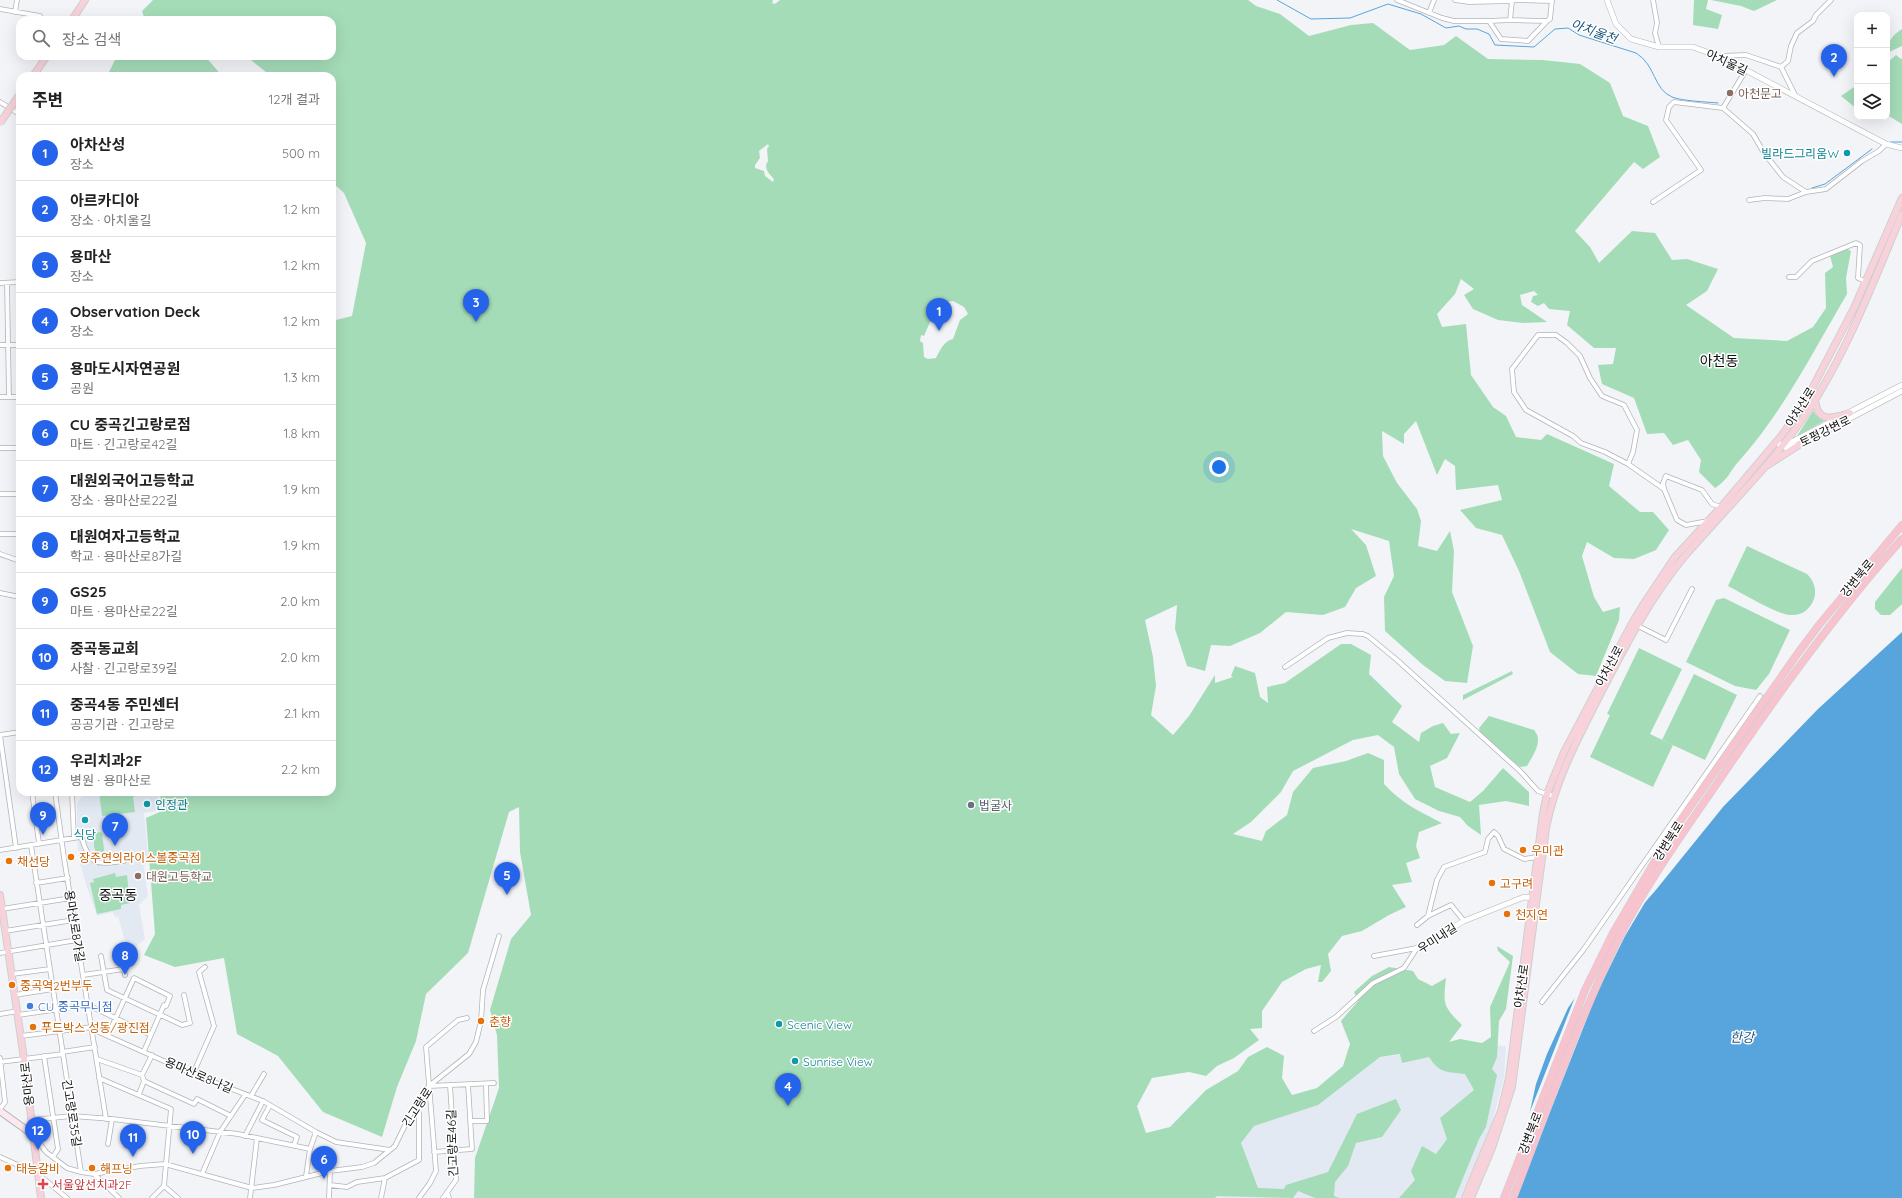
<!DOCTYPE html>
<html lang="ko">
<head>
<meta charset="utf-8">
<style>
	body { margin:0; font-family:Quicksand,"Noto Sans KR",sans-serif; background:#f6f6f6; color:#222 }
	.controls { position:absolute; right:12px; top:12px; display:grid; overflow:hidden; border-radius:8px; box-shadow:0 4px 16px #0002 }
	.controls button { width:36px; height:36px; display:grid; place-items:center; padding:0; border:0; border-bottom:1px solid #e0e0e0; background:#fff; color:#222; font:20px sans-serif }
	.you { position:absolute; left:1219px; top:467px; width:14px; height:14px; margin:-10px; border:3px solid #fff; border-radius:50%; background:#1a73e8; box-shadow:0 0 0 6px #1a73e833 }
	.badge { display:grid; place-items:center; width:26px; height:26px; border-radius:50%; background:#2563eb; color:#fff; font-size:13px; font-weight:700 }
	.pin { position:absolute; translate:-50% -33px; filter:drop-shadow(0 1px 2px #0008) }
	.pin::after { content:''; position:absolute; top:21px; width:14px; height:12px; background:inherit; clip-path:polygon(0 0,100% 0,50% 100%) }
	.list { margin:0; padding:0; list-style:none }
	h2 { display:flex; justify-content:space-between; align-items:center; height:52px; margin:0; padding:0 16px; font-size:17px }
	h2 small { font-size:13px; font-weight:400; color:#767676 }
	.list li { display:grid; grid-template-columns:26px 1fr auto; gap:12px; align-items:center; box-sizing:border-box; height:56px; padding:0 16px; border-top:1px solid #e0e0e0 }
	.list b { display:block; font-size:15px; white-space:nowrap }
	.list p { margin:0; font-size:13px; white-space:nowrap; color:#767676 }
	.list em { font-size:13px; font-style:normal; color:#767676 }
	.icon { flex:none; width:22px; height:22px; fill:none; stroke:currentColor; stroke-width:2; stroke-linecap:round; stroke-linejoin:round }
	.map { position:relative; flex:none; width:1902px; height:1198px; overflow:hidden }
	.search { position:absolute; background:#fff; box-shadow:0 4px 16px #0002; left:16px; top:16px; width:320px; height:44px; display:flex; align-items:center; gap:10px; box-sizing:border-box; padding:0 14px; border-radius:12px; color:#767676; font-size:15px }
	.panel { position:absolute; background:#fff; box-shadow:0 4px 16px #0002; left:16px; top:72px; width:320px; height:724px; border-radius:12px }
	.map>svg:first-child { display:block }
	.built { fill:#e2e9f2 }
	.green { fill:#a5dcb8; fill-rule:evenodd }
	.water { fill:#58a5dd }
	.pier { fill:#f2f4f8 }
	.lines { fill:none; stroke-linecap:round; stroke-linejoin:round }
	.stream { stroke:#58a5dd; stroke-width:1 }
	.minor-casing { stroke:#b2b4b8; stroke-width:5.5 }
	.tertiary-casing { stroke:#b2b4b8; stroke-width:6 }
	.secondary-casing { stroke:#b2b4b8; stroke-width:8 }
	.primary-casing { stroke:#cfcfcf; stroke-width:8 }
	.trunk-casing { stroke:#cfcfcf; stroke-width:8 }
	.minor { stroke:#fff; stroke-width:4 }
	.tertiary { stroke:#fff; stroke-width:5 }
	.secondary { stroke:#fce8ed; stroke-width:6 }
	.primary { stroke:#f8d2da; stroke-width:6 }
	.trunk { stroke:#f6c3ce; stroke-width:7 }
	.primary-bridge-casing { stroke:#cfcfcf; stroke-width:8; stroke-linecap:butt }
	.primary-bridge { stroke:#f8d2da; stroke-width:6 }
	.education-dot { fill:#8d6e63; stroke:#fff; stroke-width:1.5 }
	.culture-dot { fill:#0f9aa8; stroke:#fff; stroke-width:1.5 }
	.worship-dot { fill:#6b7280; stroke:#fff; stroke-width:1.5 }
	.food-dot { fill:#e8710a; stroke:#fff; stroke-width:1.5 }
	.shop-dot { fill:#3f7fe0; stroke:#fff; stroke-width:1.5 }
	.health-dot { fill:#e0444e; stroke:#fff; stroke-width:1.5 }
	.labels { text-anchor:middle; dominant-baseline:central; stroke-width:3; stroke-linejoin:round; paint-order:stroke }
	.street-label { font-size:12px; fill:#0e0f10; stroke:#fff }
	.education-label { font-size:12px; fill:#785e54; stroke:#fff; text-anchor:start }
	.culture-label { font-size:12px; fill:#0d838f; stroke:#fff; text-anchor:start }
	.worship-label { font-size:12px; fill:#5b616d; stroke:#fff; text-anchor:start }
	.food-label { font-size:12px; fill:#c56008; stroke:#fff; text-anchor:start }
	.shop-label { font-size:12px; fill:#366cbe; stroke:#fff; text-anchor:start }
	.health-label { font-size:12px; fill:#be3a42; stroke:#fff; text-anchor:start }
	.water-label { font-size:13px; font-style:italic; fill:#1e567c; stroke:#fff }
	.quarter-label { font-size:14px; fill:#0e0f10; stroke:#fff }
</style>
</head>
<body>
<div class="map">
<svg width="1902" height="1198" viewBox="0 0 1902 1198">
	<rect width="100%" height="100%" fill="#f2f4f8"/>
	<path class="built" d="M84 792 158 793 161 810 144 813 148 855 144 867 148 896 139 905 145 939 131 951 127 949 118 916 115 917 113 912 97 916 86 884 79 860 77 835V804Z
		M1486 1045 1506 1046 1504 1078 1489 1134 1460 1198H1215L1238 1132 1380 1057Z"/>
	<path class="green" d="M153 0H773L772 4 773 3 775 4 780 0H1248L1256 6 1280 14 1309 36 1351 25 1373 23 1410 50 1444 45 1456 36 1488 59 1543 60 1580 64 1610 83 1623 116 1648 126 1660 157 1643 169 1634 162 1575 231 1590 247 1599 263 1632 231 1655 233 1672 260 1687 259 1718 269 1707 291 1686 305 1734 338 1787 341 1813 327 1826 308 1825 273 1833 267 1829 252 1844 247 1851 251 1846 278 1847 294C1814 350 1783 412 1739 461 1729 472 1730 478 1715 488L1699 472 1701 460 1688 440 1673 445 1664 433 1647 434 1634 398 1602 384 1598 365 1613 364 1616 348H1594L1567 325 1570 311 1549 309 1544 303 1538 306 1531 302 1533 296 1538 295 1534 291 1520 295 1522 305 1547 322 1523 323 1498 320 1473 309 1464 295 1474 289 1461 279 1455 294 1437 314 1442 327 1466 324 1471 375 1493 407 1506 416 1516 437 1541 440 1547 434 1614 464 1609 486 1640 512H1653L1669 530 1656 550 1634 559 1614 558 1587 542 1582 556 1594 597 1603 612 1620 607 1619 620 1596 676 1578 674 1550 652 1519 571 1502 535 1476 528 1460 510 1502 500 1498 485 1456 490 1455 466 1445 459 1437 475 1416 421 1404 434V444L1382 431 1383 456 1397 483 1417 509 1421 521 1418 546 1437 551 1450 531 1454 551 1452 592 1473 646 1467 683 1445 681 1423 665 1385 631 1384 597 1394 576 1389 541 1351 529 1366 545 1376 576 1356 588 1345 607 1323 615 1286 612 1260 633 1230 646 1211 645 1205 671 1187 666 1175 629 1177 605 1145 620 1153 657 1156 686 1151 715 1173 735 1189 716 1215 675V683L1233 677 1231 676 1235 666 1255 673 1260 697 1268 703 1267 687 1285 683 1341 644H1351L1371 655 1369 674 1402 706 1392 722 1419 742 1421 733 1433 726 1443 723 1451 734 1460 733 1447 758 1430 766 1435 787 1470 802 1483 791 1503 768 1529 792V806L1506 801 1479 805 1481 835 1468 826 1460 817 1439 811 1415 799 1399 774 1394 747 1378 735 1353 740 1293 771 1281 792 1251 822 1233 834 1262 841 1266 831 1287 815 1293 792 1313 768 1346 761 1368 753 1384 760V784C1403 804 1417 810 1442 823L1419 832 1416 846 1420 858 1406 863 1412 882 1392 885 1406 907 1389 915 1362 931 1342 936 1328 954 1331 971 1322 982H1318L1321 965 1306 969 1282 982 1262 1011V1028L1250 1029 1259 1040 1234 1058 1217 1066 1206 1076 1189 1072 1152 1078 1137 1106 1146 1133 1170 1127 1206 1090 1238 1071 1248 1057 1267 1047 1284 1056 1282 1078 1292 1095 1317 1088 1343 1066 1350 1044 1341 1021 1358 1001 1354 992 1372 976 1389 967 1413 971 1418 979 1432 986 1446 978C1443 1005 1443 1006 1462 1025L1449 1042 1460 1039 1482 1043 1491 1037 1490 1007 1510 962 1498 951 1497 946 1513 956 1506 1009 1499 1021 1497 1057 1492 1069 1497 1075 1486 1127 1479 1139 1455 1198H1399L1415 1180 1411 1171 1422 1146 1436 1154 1447 1139 1440 1118 1474 1090 1465 1074C1447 1072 1439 1073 1429 1057L1402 1063 1400 1054 1380 1057 1318 1105 1254 1126 1241 1143 1258 1188 1284 1189 1286 1185 1328 1172 1357 1114 1396 1099 1401 1110 1382 1137 1356 1143 1348 1166 1335 1182 1334 1196 1339 1198H1315L1298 1191 1293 1198 1217 1196 1215 1198H474L475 1158 499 1088 497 1035 490 1010 511 939 531 915 520 852 519 807 509 812 468 953 426 994 416 1041 397 1087 382 1137 323 1112 278 1056 237 1034 224 958 175 967 144 955 155 934 146 818 162 811 160 792H332V321L352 316 366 243 344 193 332 182V76H271L246 56H332V20H211L210 18 202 20H145L142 11ZM768 144 769 146 767 149 768 161C763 168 769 174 774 179L773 182 765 176 764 171 755 168V165L760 158 759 151ZM953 301 964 307 968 314 960 320 953 339C944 341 940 350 936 358L928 359 924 357 923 343 920 341 921 335 924 336 938 303Z
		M1694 0H1708L1706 9 1722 15 1718 29 1693 25Z
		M1711 0H1777L1754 11 1741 6Z
		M1902 29V46L1887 53C1887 41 1893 35 1902 29Z
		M1896 55 1901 59 1902 58V124L1887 115V63Z
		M117 56H205L222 76H107Z
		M1857 85V109L1841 96Z
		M1813 411 1816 415 1826 420 1797 436Z
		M1747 546 1807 574C1814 581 1817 590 1814 599 1810 610 1801 616 1790 615 1776 614 1742 593 1728 586Z
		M1902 568V604L1890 615H1881L1875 609V602Z
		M1724 598 1790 630 1769 674 1756 690 1735 686 1686 662 1716 600Z
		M1639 648 1682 669 1650 734 1673 745 1653 787 1590 757 1610 715 1607 714Z
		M1512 671 1513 674 1463 700V695Z
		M1694 674 1737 695 1705 760 1662 740Z
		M1489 716 1534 730C1544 741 1533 755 1527 766L1520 767 1480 733 1479 728Z
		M99 792H136V796L133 797 135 812 102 816Z
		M99 832 102 833 105 857 103 860 97 857 94 846V834Z
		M115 873 116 877 127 875 130 903 121 905V909L97 914 90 883 94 882 93 879Z"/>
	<path class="water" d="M1902 632V1198H1498L1527 1125 1536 1084 1547 1054 1568 1008 1624 926 1655 891 1723 807 1818 709Z"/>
	<path class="pier" d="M1650 894 1625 936 1597 993 1516 1198H1496L1577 992 1622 925Z"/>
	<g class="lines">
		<path class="stream" d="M1277 0 1311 19 1350 18 1388 4 1421 14 1446 28 1459 26 1466 29H1477L1489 34 1495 45 1534 47 1555 29 1568 28 1579 35 1636 53C1656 65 1653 89 1672 97 1681 101 1708 102 1718 103
			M1891 142H1902
			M1812 188 1825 184 1872 149"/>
		<defs>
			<path id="minor" d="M1397 0 1442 18 1454 21H1489L1501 39 1528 41 1547 21
				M1455 0 1469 2 1512 1 1510 20 1547 21 1550 19 1552 0
				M1512 0 1552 1
				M1653 0 1657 23 1655 33 1659 47
				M0 9 40 16
				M15 12 17 0
				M1429 13 1434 0
				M1489 21 1510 20
				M1719 56 1746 55 1781 67
				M1795 95 1781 67 1788 61 1791 46 1797 33 1813 21 1816 15 1831 0
				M0 102 16 112
				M1723 108 1746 70
				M1749 200 1765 198 1788 199 1806 192
				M1653 202 1701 170 1666 120 1669 107 1674 102 1723 108 1753 134 1764 153 1783 177 1806 192 1826 189 1862 161 1879 151 1886 144
				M1789 277H1796L1812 261 1856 243 1860 245 1858 278 1865 281
				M0 283 20 282
				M7 283 9 397
				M0 345H20
				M0 397H20
				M0 448H20
				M1628 464 1605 452 1581 443 1573 436 1526 410 1514 392 1512 369 1538 335H1556L1567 343 1580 356 1590 378 1602 396 1624 405 1637 430 1633 452 1628 464 1664 489
				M0 494H20
				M1708 521 1686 525 1677 520 1664 489 1663 483 1666 476 1702 490 1712 504 1721 507
				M0 534H20
				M0 554 20 561
				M0 593 15 596
				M1636 625 1666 640 1692 589
				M1285 667 1328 638 1347 633 1363 634 1368 636 1397 660 1520 771 1538 791 1553 796
				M0 735 16 848
				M0 735 20 732
				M32 792 39 843
				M55 792 64 858 106 1119
				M72 792 74 838
				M31 845 81 1172
				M0 850 80 837 82 839C91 867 96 864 124 861
				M36 883 68 878
				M2 909 71 898
				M1428 916 1437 880 1444 867 1485 852 1488 839 1494 832 1498 836 1504 849 1524 859 1537 857
				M1417 925 1428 916 1451 905 1464 921
				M5 931 74 920
				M0 953 77 940
				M101 956 107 990 182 1025 190 1023 184 995
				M1374 956 1417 948
				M12 974 50 969
				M83 975 124 969 125 975
				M15 995 53 989
				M1542 1002 1584 949 1760 696
				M0 1014 18 1011
				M18 1015 88 1005 151 1035
				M92 1029 193 1074 263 1101 316 1132 336 1142 390 1150
				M1314 1031 1336 1017 1373 983 1404 968 1417 948
				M108 1035 134 978 170 996 166 1006 164 1005 144 1051
				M21 1036 92 1027
				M62 1052 95 1047
				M44 1056 58 1149 53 1157
				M0 1058 5 1102 0 1109
				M97 1059 142 1075 144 1081 194 1104 197 1099 231 1116
				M0 1062 63 1054
				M193 1074 214 1026 199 972 205 967
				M142 1075 152 1055
				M99 1078 171 1109 164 1186
				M429 1086 494 1083
				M139 1094 144 1081
				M251 1096 264 1074
				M270 1105 262 1120 297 1137 294 1145
				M31 1120 72 1116 112 1119 238 1134 310 1149
				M470 1121H487L486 1084
				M245 1136 263 1101
				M35 1137 46 1152 67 1168 81 1172 94 1174 140 1166 165 1164 252 1188 274 1185 330 1171 362 1167 374 1163 395 1146 411 1113 429 1086 469 1054 476 1042 481 1021 483 990 499 936
				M108 1144 112 1119
				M434 1152 472 1149 468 1084
				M0 1157 38 1174 67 1198
				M94 1174 119 1198
				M202 1174 220 1132 245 1095
				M306 1176 310 1149 316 1132
				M330 1185 347 1187 357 1182 385 1178 419 1160V1113L414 1108
				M164 1186 178 1198
				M447 1192 449 1198
				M152 1198 164 1186
				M250 1198 257 1138
				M329 1198 330 1171
				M381 1198 385 1178
				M419 1198 430 1183 436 1171 426 1047 458 1020 467 1018
				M443 1198 456 1180 450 1085"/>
			<path id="tertiary" d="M1607 0 1616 24 1631 39 1659 47H1693L1723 58 1886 144 1902 148
				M1776 442 1787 448 1799 445 1902 391
				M1784 446 1902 385
				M1417 948 1464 921 1524 897 1536 898"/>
			<path id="secondary" d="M0 1111 32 1134"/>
			<path id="primary" d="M72 20 85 0
				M33 76 47 56
				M1815 400C1818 424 1832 418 1850 413
				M1768 465 1799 445
				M0 895 24 1059 41 1198
				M1465 1198 1501 1111 1509 1078 1543 813 1547 794 1564 752 1631 625 1643 605 1675 557 1721 507 1782 435 1805 402 1854 308 1902 198
				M1471 1198 1492 1148 1512 1087 1546 828C1556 777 1580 735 1603 689 1627 643 1651 597 1684 557 1722 513 1765 471 1799 424 1843 363 1873 283 1902 214"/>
			<path id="trunk" d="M1504 1198 1585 990 1613 933 1669 837 1798 653 1819 625 1902 525
				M1513 1198C1547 1111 1578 1020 1620 936 1648 881 1685 830 1720 779 1776 696 1835 614 1902 539"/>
		</defs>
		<use href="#minor" class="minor-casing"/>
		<use href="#tertiary" class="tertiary-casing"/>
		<use href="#secondary" class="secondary-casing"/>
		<use href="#primary" class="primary-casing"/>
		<use href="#trunk" class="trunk-casing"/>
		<use href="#minor" class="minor"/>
		<use href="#tertiary" class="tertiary"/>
		<use href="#secondary" class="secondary"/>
		<use href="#primary" class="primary"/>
		<use href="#trunk" class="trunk"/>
		<defs>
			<path id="primary-bridge" d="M0 123 20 94"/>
		</defs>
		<use href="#primary-bridge" class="primary-bridge-casing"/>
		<use href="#primary-bridge" class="primary-bridge"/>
	</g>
	<g class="education-dot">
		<circle cx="1730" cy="93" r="4"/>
		<circle cx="138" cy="876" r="4"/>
	</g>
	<g class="culture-dot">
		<circle cx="1847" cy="153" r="4"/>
		<circle cx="147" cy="804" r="4"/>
		<circle cx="85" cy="820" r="4"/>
		<circle cx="779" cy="1024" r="4"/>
		<circle cx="795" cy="1061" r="4"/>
	</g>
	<circle class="worship-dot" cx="971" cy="805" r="4"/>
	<g class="food-dot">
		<circle cx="1523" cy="850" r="4"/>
		<circle cx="71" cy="857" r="4"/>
		<circle cx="9" cy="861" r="4"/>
		<circle cx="1492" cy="883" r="4"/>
		<circle cx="1507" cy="914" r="4"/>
		<circle cx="12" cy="985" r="4"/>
		<circle cx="481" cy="1021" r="4"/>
		<circle cx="33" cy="1027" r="4"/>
		<circle cx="8" cy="1168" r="4"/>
		<circle cx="92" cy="1168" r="4"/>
	</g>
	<circle class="shop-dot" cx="30" cy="1006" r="4"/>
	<path class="health-dot" d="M41 1178h4v4h4v4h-4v4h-4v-4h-4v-4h4z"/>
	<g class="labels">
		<g class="street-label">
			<text transform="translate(1727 62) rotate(25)">아치울길</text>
			<text transform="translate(1800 407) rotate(-58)">아차산로</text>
			<text transform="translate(1825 431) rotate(-26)">토평강변로</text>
			<text transform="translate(1857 578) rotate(-51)">강변북로</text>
			<text transform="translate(1609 666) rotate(-62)">아차산로</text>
			<text transform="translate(1668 841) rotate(-58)">강변북로</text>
			<text transform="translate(75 926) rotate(81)">용마산로8가길</text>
			<text transform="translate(1437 938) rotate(-33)">우미내길</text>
			<text transform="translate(1521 986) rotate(-82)">아차산로</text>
			<text transform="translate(199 1075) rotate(23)">용마산로8나길</text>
			<text transform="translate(27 1084) rotate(-96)">용마산로</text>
			<text transform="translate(417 1107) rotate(-57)">긴고랑로</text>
			<text transform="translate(72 1113) rotate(81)">긴고랑로35길</text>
			<text transform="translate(1530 1133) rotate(-69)">강변북로</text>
			<text transform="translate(452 1143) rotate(-92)">긴고랑로46길</text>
		</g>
		<g class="education-label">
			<text x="1738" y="93">아천문고</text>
			<text x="146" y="876">대원고등학교</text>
		</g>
		<g class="culture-label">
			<text x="1839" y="153" text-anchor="end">빌라드그리움W</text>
			<text x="155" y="804">인정관</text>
			<text x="85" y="834" text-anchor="middle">식당</text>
			<text x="787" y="1024">Scenic View</text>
			<text x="803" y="1061">Sunrise View</text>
		</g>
		<g class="worship-label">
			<text x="979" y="805">법굴사</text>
		</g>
		<g class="food-label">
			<text x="1531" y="850">우미관</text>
			<text x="79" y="857">장주연의라이스볼중곡점</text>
			<text x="17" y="861">채선당</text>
			<text x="1500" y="883">고구려</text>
			<text x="1515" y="914">천지연</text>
			<text x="20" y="985">중곡역2번부두</text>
			<text x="489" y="1021">춘향</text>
			<text x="41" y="1027">푸드박스 성동/광진점</text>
			<text x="16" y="1168">태능갈비</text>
			<text x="100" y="1168">해프닝</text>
		</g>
		<g class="shop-label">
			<text x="38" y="1006">CU 중곡무니점</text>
		</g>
		<g class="health-label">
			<text x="52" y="1184">서울앞선치과2F</text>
		</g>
		<g class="water-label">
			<text transform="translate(1594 31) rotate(20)">아치울천</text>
			<text x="1742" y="1037">한강</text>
		</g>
		<g class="quarter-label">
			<text x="1719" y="361">아천동</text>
			<text x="118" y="895">중곡동</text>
		</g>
	</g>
</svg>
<div class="controls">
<button>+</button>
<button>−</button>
<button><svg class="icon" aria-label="layers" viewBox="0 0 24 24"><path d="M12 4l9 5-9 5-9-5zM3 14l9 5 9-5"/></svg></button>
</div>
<div class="you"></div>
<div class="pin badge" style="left:939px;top:331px">1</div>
<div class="pin badge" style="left:1834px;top:77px">2</div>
<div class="pin badge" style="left:476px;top:322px">3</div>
<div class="pin badge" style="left:788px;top:1106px">4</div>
<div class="pin badge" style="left:507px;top:895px">5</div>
<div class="pin badge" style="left:324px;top:1179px">6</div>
<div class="pin badge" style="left:115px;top:846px">7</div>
<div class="pin badge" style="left:125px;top:975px">8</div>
<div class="pin badge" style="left:43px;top:835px">9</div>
<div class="pin badge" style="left:193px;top:1154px">10</div>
<div class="pin badge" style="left:133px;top:1157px">11</div>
<div class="pin badge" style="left:38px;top:1150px">12</div>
<div class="search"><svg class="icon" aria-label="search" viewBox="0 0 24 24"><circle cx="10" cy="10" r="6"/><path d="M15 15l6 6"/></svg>장소 검색</div>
<section class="panel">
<h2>주변<small>12개 결과</small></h2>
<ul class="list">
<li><span class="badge">1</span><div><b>아차산성</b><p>장소</p></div><em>500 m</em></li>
<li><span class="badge">2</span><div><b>아르카디아</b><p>장소 · 아치울길</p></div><em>1.2 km</em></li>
<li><span class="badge">3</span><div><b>용마산</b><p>장소</p></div><em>1.2 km</em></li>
<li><span class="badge">4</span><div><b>Observation Deck</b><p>장소</p></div><em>1.2 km</em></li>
<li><span class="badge">5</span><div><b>용마도시자연공원</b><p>공원</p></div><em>1.3 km</em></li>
<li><span class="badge">6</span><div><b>CU 중곡긴고랑로점</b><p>마트 · 긴고랑로42길</p></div><em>1.8 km</em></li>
<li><span class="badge">7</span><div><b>대원외국어고등학교</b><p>장소 · 용마산로22길</p></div><em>1.9 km</em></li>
<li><span class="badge">8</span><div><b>대원여자고등학교</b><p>학교 · 용마산로8가길</p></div><em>1.9 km</em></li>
<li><span class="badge">9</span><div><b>GS25</b><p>마트 · 용마산로22길</p></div><em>2.0 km</em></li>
<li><span class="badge">10</span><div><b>중곡동교회</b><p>사찰 · 긴고랑로39길</p></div><em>2.0 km</em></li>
<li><span class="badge">11</span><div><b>중곡4동 주민센터</b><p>공공기관 · 긴고랑로</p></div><em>2.1 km</em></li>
<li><span class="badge">12</span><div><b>우리치과2F</b><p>병원 · 용마산로</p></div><em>2.2 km</em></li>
</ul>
</section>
</div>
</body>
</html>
